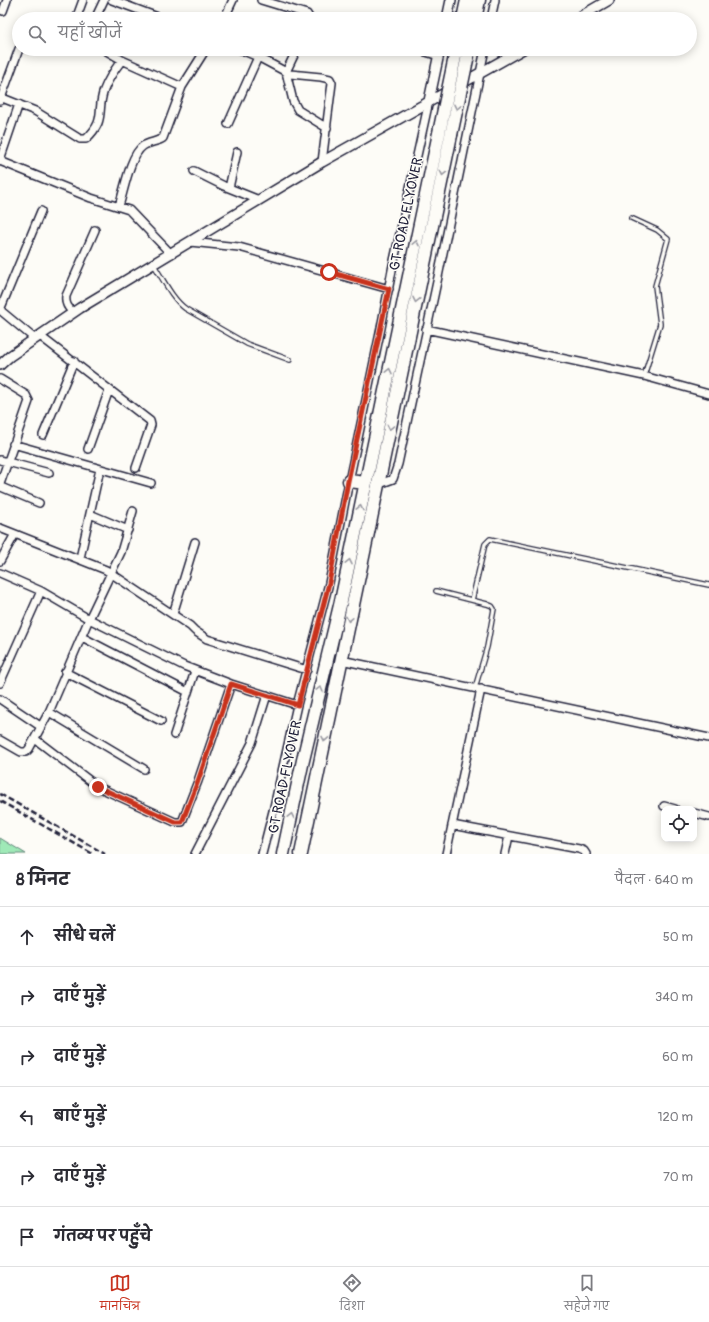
<!DOCTYPE html>
<html lang="hi">
<head>
<meta charset="utf-8">
<style>
	body { margin:0; font-family:Pangolin,"Playpen Sans Deva",sans-serif; background:#f2f2f3; color:#2b2b33 }
	.controls { position:absolute; right:12px; bottom:12px; display:grid; overflow:hidden; border-radius:8px; box-shadow:0 2px 10px #0003 }
	.controls button { width:36px; height:36px; display:grid; place-items:center; padding:0; border:0; border-bottom:1px solid #e1e1e2; background:#fff; color:#2b2b33; font:20px sans-serif }
	.stop { position:absolute; width:12px; height:12px; margin:-9px; border:3px solid #c8321e; border-radius:50%; background:#fff }
	.stop.end { background:#c8321e; border-color:#fff; box-shadow:0 1px 4px #0008 }
	.list { margin:0; padding:0; list-style:none }
	h2 { display:flex; justify-content:space-between; align-items:center; height:52px; margin:0; padding:0 16px; font-size:17px }
	h2 small { font-size:13px; font-weight:400; color:#7c7c81 }
	.list li { display:grid; grid-template-columns:26px 1fr auto; gap:12px; align-items:center; box-sizing:border-box; height:60px; padding:0 16px; border-top:1px solid #e1e1e2 }
	.list b { display:block; font-size:15px; white-space:nowrap }
	.list em { font-size:13px; font-style:normal; color:#7c7c81 }
	.icon { flex:none; width:22px; height:22px; fill:none; stroke:currentColor; stroke-width:2; stroke-linecap:round; stroke-linejoin:round }
	.map { position:relative; flex:none; width:709px; height:854px; overflow:hidden }
	.search { position:absolute; background:#fff; box-shadow:0 2px 10px #0003; left:12px; right:12px; top:12px; height:44px; display:flex; align-items:center; gap:10px; box-sizing:border-box; padding:0 14px; border-radius:22px; color:#7c7c81; font-size:15px }
	.sheet { height:412px; background:#fff }
	nav { display:flex; justify-content:space-around; align-items:center; box-sizing:border-box; height:56px; border-top:1px solid #e1e1e2; background:#fff; font-size:11px; color:#7c7c81 }
	nav a { display:grid; justify-items:center; gap:2px }
	nav .on { color:#c8321e }
	.map>svg:first-child { display:block }
	.green { fill:#9fe9b7; stroke:#608679 }
	.lines { fill:none; stroke-linecap:round; stroke-linejoin:round }
	.lane-casing { stroke:#22223b; stroke-width:6 }
	.street-casing { stroke:#22223b; stroke-width:10 }
	.secondary-casing { stroke:#22223b; stroke-width:12 }
	.highway-casing { stroke:#22223b; stroke-width:15 }
	.lane { stroke:#fdfcf7; stroke-width:3.5 }
	.street { stroke:#fdfcf7; stroke-width:7 }
	.secondary { stroke:#fdfcf7; stroke-width:9 }
	.highway { stroke:#fdfcf7; stroke-width:12 }
	.rail { stroke:#22223b; stroke-width:2.5; stroke-dasharray:6 3; stroke-linecap:butt }
	.highway-bridge-casing { stroke:#22223b; stroke-width:15; stroke-linecap:butt }
	.highway-bridge { stroke:#fdfcf7; stroke-width:12 }
	.oneway { stroke:#9a9aa2 }
	.route { stroke:#c8321e; stroke-width:5 }
	.labels { text-anchor:middle; dominant-baseline:central; stroke-width:3; stroke-linejoin:round; paint-order:stroke }
	.street-label { font-size:14px; fill:#22223b; stroke:#fdfcf7 }
</style>
</head>
<body>
<div class="map">
<svg width="709" height="854" viewBox="0 0 709 854">
	<rect width="100%" height="100%" fill="#fdfcf7"/>
	<filter id="ink" filterUnits="userSpaceOnUse"><feTurbulence type="fractalNoise" baseFrequency=".025" numOctaves="2"/><feDisplacementMap in="SourceGraphic" scale="8" xChannelSelector="R" yChannelSelector="G"/><feConvolveMatrix kernelMatrix="1 2 1 2 8 2 1 2 1" color-interpolation-filters="sRGB"/></filter>
	<g filter="url(#ink)">
		<path class="green" d="M0 838 26 854H0Z"/>
		<g class="lines">
			<defs>
				<path id="lane" d="M631 218 657 230 668 239 655 286 660 324 644 376
					M154 265C163 279 172 299 186 309L247 344 290 360
					M436 591 487 604 492 606 494 609 487 647 475 688
					M472 600 485 544 490 539 709 585"/>
				<path id="street" d="M112 0 163 19
					M261 0 307 14 310 19
					M3 11 7 0
					M76 19 83 0
					M95 19 104 0
					M224 19 233 0
					M491 19 495 0
					M103 49 122 60 182 87
					M297 49 286 72 293 101 298 110 327 128
					M416 49 439 56
					M258 57 290 74 321 77 330 79 332 83 322 162
					M0 97 35 111 80 139H86C107 119 96 112 104 90 108 79 115 69 122 60
					M0 101 19 49
					M228 124 258 57 239 49
					M0 160 19 104
					M0 161 91 198 129 210 171 254
					M194 171 224 186 259 200
					M229 188 237 152
					M119 206C124 191 130 155 143 146 149 142 157 142 163 138L182 87 206 49
					M190 242 239 247 389 289
					M0 310 41 211
					M0 310 35 339
					M73 313C68 307 65 304 66 296L95 230
					M426 329 644 376 709 394
					M40 336 150 421 151 425 136 468
					M0 379 26 395 29 401 0 484 1 487 39 503
					M43 435 74 361
					M13 444 151 483
					M88 449 109 390
					M0 460 49 473
					M377 485 393 479 398 464 438 277 485 49
					M90 514 128 530
					M0 528 106 570 190 626 195 631 207 639 307 670
					M80 558 100 469
					M0 561 15 534
					M0 573 41 591 89 619 184 666 231 684 297 705
					M173 614 195 542
					M82 637 188 692
					M341 660 709 738
					M65 672 161 721
					M0 683 41 591
					M0 699 40 726
					M49 712 144 769
					M174 735 195 671
					M35 739 98 787 175 822H182L198 781 231 684
					M0 740 21 752H26L29 749 49 712 89 619 121 552 133 511
					M664 806 675 809
					M694 813 709 817
					M452 825 579 849 584 851 586 854
					M195 854 252 743 267 695
					M262 854 273 811 297 705 329 583 349 481 381 328 393 265 429 101
					M446 854 481 689
					M505 854 509 836"/>
				<path id="secondary" d="M447 19 451 0
					M576 19 609 0
					M429 101 440 49
					M0 365 10 356 80 308 322 162 523 49"/>
				<path id="highway" d="M463 19 467 0
					M475 19 479 0
					M349 481 366 483
					M283 854 303 760 341 601 439 133
					M301 854 451 135"/>
			</defs>
			<use href="#lane" class="lane-casing"/>
			<use href="#street" class="street-casing"/>
			<use href="#secondary" class="secondary-casing"/>
			<use href="#highway" class="highway-casing"/>
			<use href="#lane" class="lane"/>
			<use href="#street" class="street"/>
			<use href="#secondary" class="secondary"/>
			<use href="#highway" class="highway"/>
			<path class="rail" d="M0 794 105 854
				M0 801 93 854"/>
			<defs>
				<path id="highway-bridge" d="M439 133 456 52
					M451 135 468 55"/>
			</defs>
			<use href="#highway-bridge" class="highway-bridge-casing"/>
			<use href="#highway-bridge" class="highway-bridge"/>
		</g>
		<defs><path id="oneway-chevron" d="M-2-3.5L2.5 0L-2 3.5" fill="none" stroke-width="1.6" stroke-linecap="round" stroke-linejoin="round"/></defs>
		<g class="oneway">
			<use href="#oneway-chevron" transform="translate(457 107) rotate(102)"/>
			<use href="#oneway-chevron" transform="translate(443 173) rotate(102)"/>
			<use href="#oneway-chevron" transform="translate(416 243) rotate(-78)"/>
			<use href="#oneway-chevron" transform="translate(416 300) rotate(102)"/>
			<use href="#oneway-chevron" transform="translate(389 371) rotate(-78)"/>
			<use href="#oneway-chevron" transform="translate(390 427) rotate(102)"/>
			<use href="#oneway-chevron" transform="translate(360 508) rotate(-78)"/>
			<use href="#oneway-chevron" transform="translate(349 562) rotate(-78)"/>
			<use href="#oneway-chevron" transform="translate(349 619) rotate(102)"/>
			<use href="#oneway-chevron" transform="translate(320 689) rotate(-76)"/>
			<use href="#oneway-chevron" transform="translate(325 739) rotate(101)"/>
			<use href="#oneway-chevron" transform="translate(291 816) rotate(-78)"/>
		</g>
	</g>
	<g class="lines" filter="url(#ink)">
		<path class="route" d="M98 787 175 822H182L198 781 231 684 298 705 329 583 348 481 389 289 329 272"/>
	</g>
	<g class="labels">
		<g class="street-label">
			<text transform="translate(406 214) rotate(-78)">GT ROAD FLYOVER</text>
			<text transform="translate(285 777) rotate(-78)">GT ROAD FLYOVER</text>
		</g>
	</g>
</svg>
<div class="controls">
<button><svg class="icon" aria-label="locate" viewBox="0 0 24 24"><circle cx="12" cy="12" r="6"/><path d="M12 2v4M12 18v4M2 12h4M18 12h4"/></svg></button>
</div>
<div class="stop" style="left:329px;top:272px"></div>
<div class="stop end" style="left:98px;top:787px"></div>
<div class="search"><svg class="icon" aria-label="search" viewBox="0 0 24 24"><circle cx="10" cy="10" r="6"/><path d="M15 15l6 6"/></svg>यहाँ खोजें</div>
</div>
<section class="sheet">
<h2>8 मिनट<small>पैदल · 640 m</small></h2>
<ul class="list">
<li><svg class="icon" aria-label="ahead" viewBox="0 0 24 24"><path d="M12 20V5M6 11l6-6 6 6"/></svg><div><b>सीधे चलें</b></div><em>50 m</em></li>
<li><svg class="icon" aria-label="right" viewBox="0 0 24 24"><path d="M7 20v-9h11M14 6l5 5-5 5"/></svg><div><b>दाएँ मुड़ें</b></div><em>340 m</em></li>
<li><svg class="icon" aria-label="right" viewBox="0 0 24 24"><path d="M7 20v-9h11M14 6l5 5-5 5"/></svg><div><b>दाएँ मुड़ें</b></div><em>60 m</em></li>
<li><svg class="icon" aria-label="left" viewBox="0 0 24 24"><path d="M17 20v-9H6M10 6l-5 5 5 5"/></svg><div><b>बाएँ मुड़ें</b></div><em>120 m</em></li>
<li><svg class="icon" aria-label="right" viewBox="0 0 24 24"><path d="M7 20v-9h11M14 6l5 5-5 5"/></svg><div><b>दाएँ मुड़ें</b></div><em>70 m</em></li>
<li><svg class="icon" aria-label="arrive" viewBox="0 0 24 24"><path d="M6 21V4h12l-3 4 3 4H6"/></svg><div><b>गंतव्य पर पहुँचे</b></div></li>
</ul>
</section>
<nav>
<a class="on"><svg class="icon" aria-label="map" viewBox="0 0 24 24"><path d="M3 6l6-2 6 2 6-2v14l-6 2-6-2-6 2zM9 4v14M15 6v14"/></svg>मानचित्र</a>
<a><svg class="icon" aria-label="directions" viewBox="0 0 24 24"><path d="M12 3l9 9-9 9-9-9zM9 14v-3h6M13 9l2 2-2 2"/></svg>दिशा</a>
<a><svg class="icon" aria-label="saved" viewBox="0 0 24 24"><path d="M7 4h10v16l-5-4-5 4z"/></svg>सहेजे गए</a>
</nav>
</body>
</html>
